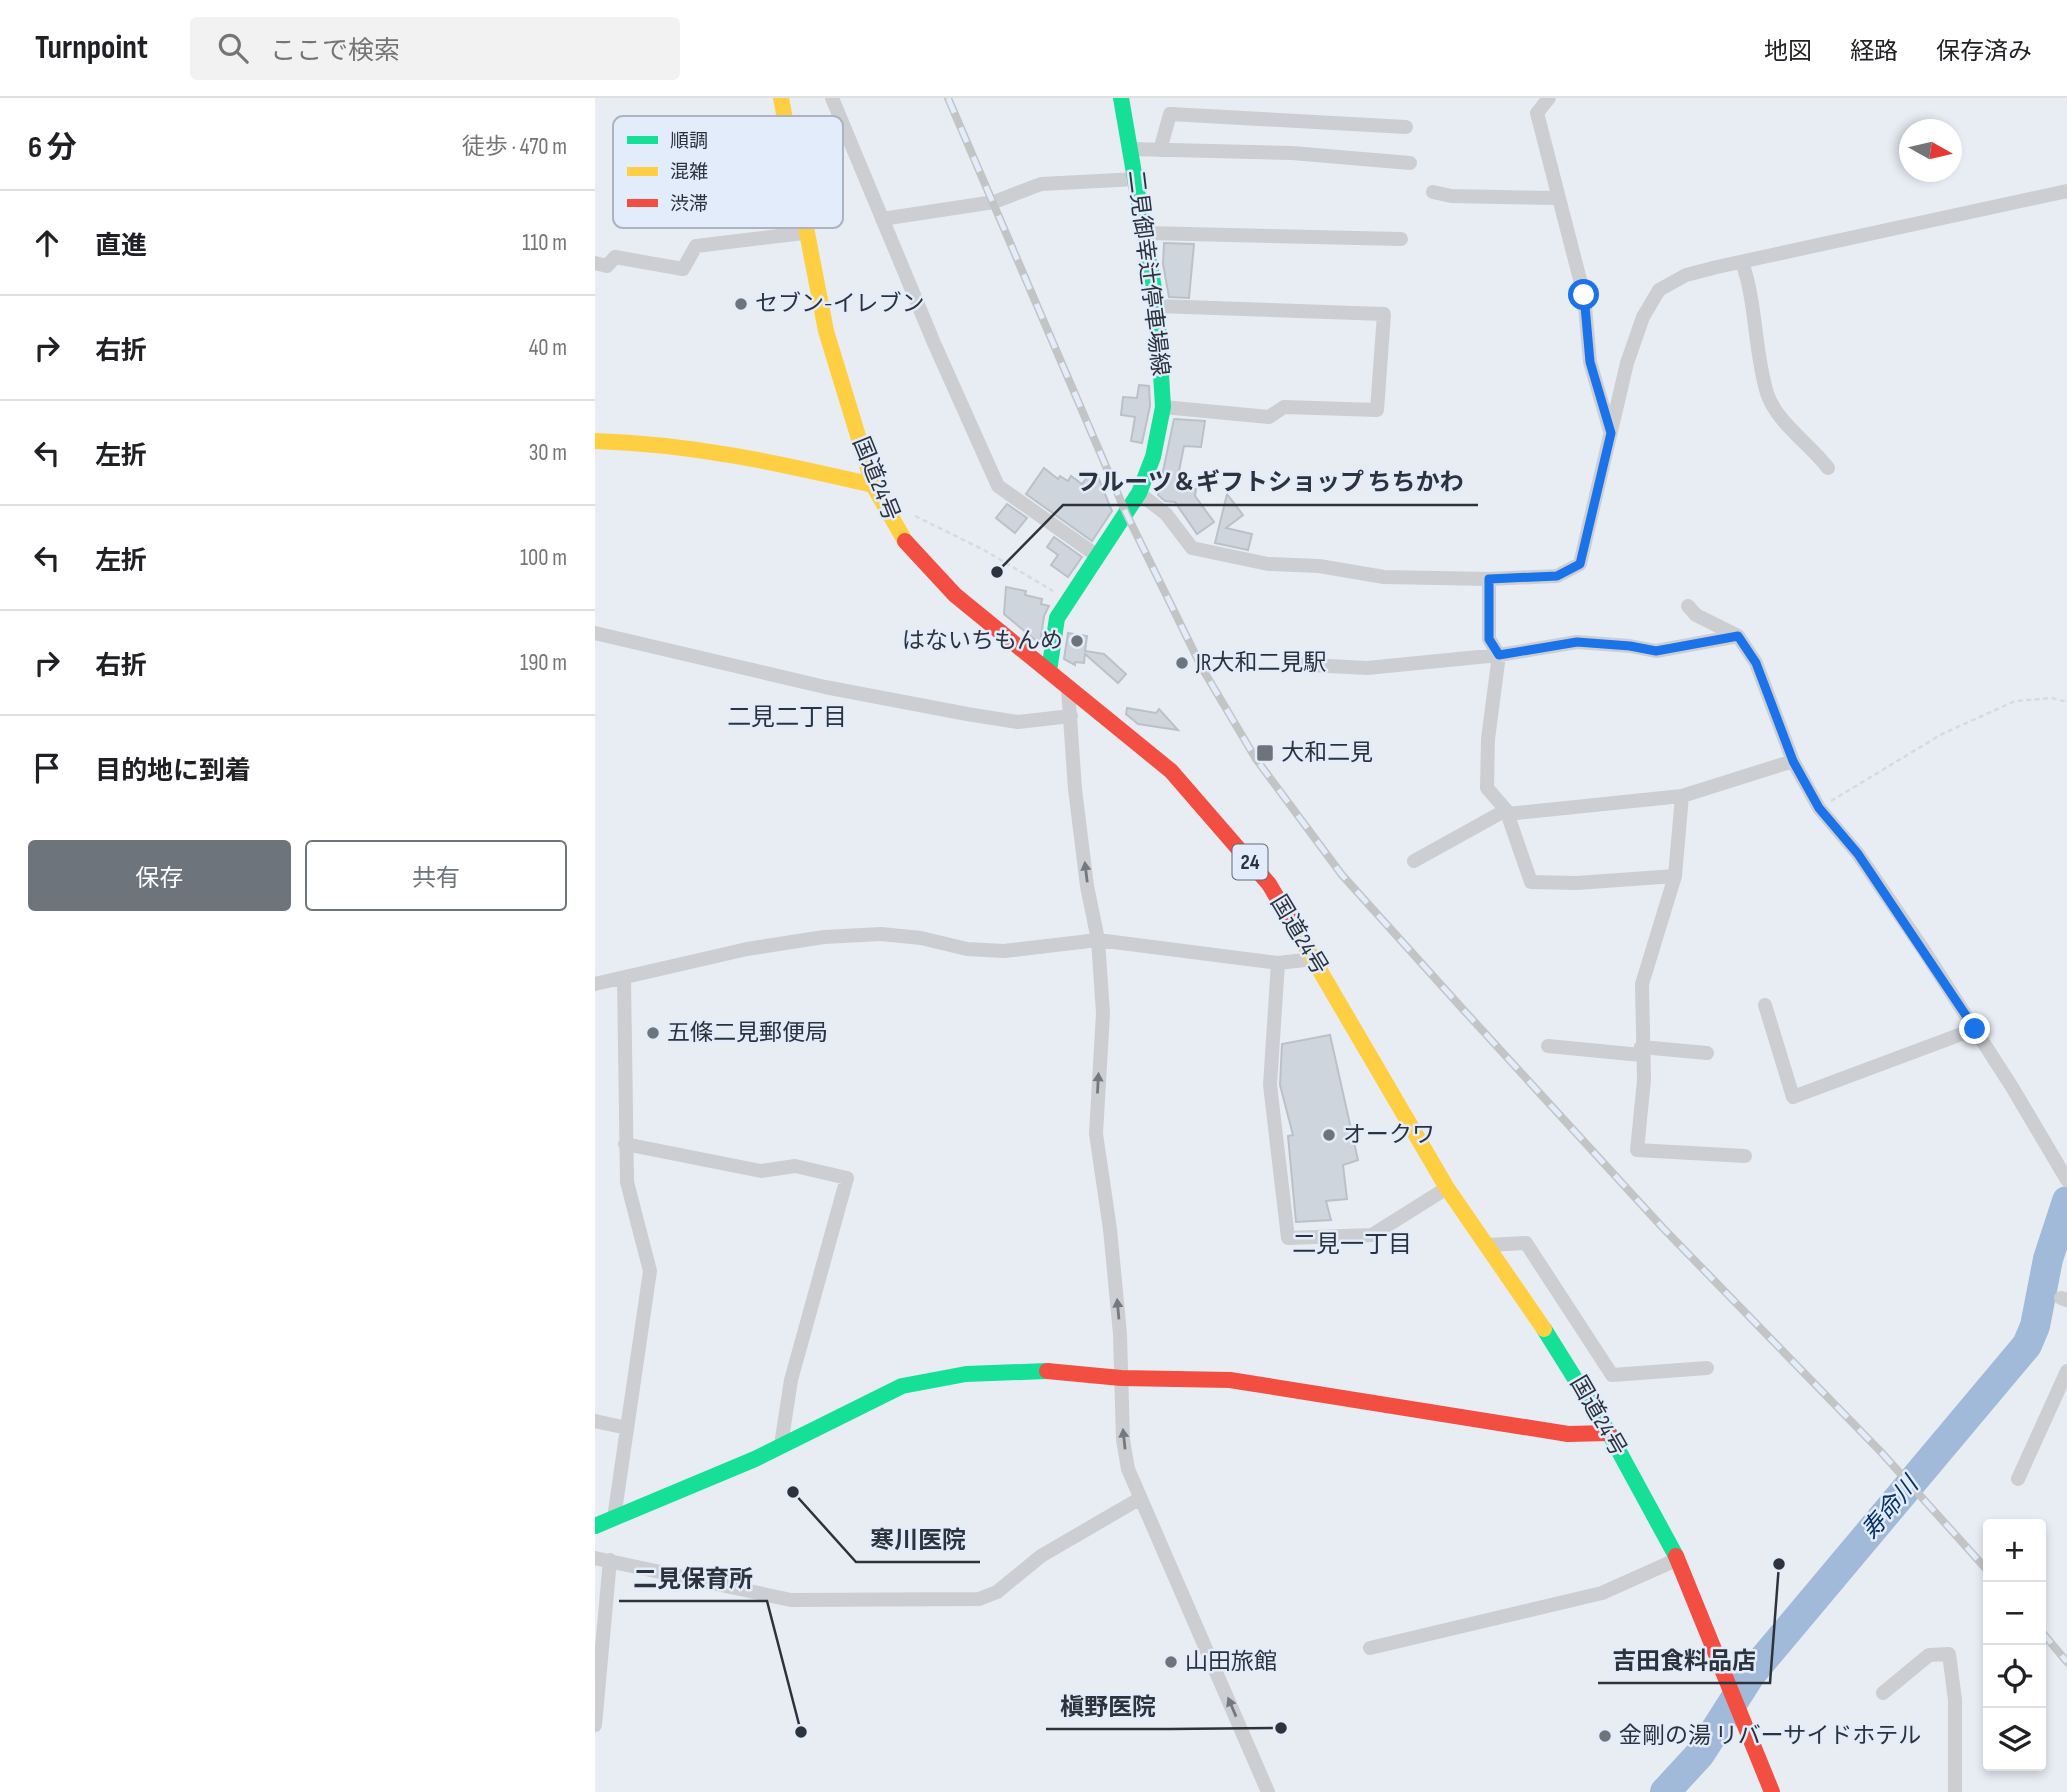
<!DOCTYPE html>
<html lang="ja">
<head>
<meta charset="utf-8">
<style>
	body { margin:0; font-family:"Sofia Sans Condensed","Noto Sans JP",sans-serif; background:#f2f2f2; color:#202124 }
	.controls { position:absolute; right:21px; bottom:21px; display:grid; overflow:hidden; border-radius:7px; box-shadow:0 4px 10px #0003 }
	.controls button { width:63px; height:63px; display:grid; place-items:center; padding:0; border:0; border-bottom:2px solid #e0e0e0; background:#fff; color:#202124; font:35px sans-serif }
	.compass { position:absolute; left:1304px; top:21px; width:63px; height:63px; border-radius:50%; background:#fff; box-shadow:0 4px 10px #0003; rotate:98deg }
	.stop { position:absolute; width:21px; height:21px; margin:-16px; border:5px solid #1a73e8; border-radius:50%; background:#fff }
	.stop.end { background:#1a73e8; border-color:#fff; box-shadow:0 2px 7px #0008 }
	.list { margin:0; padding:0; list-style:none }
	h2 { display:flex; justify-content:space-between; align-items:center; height:91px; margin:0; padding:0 28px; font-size:30px }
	h2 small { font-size:23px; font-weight:400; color:#757577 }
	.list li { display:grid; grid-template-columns:46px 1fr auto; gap:21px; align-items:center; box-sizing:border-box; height:105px; padding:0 28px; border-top:2px solid #e0e0e0 }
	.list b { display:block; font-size:26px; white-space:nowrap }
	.list em { font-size:23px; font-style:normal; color:#757577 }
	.actions { display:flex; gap:14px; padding:21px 28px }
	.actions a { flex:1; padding:16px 0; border:2px solid #6e747c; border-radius:7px; text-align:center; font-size:24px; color:#6e747c }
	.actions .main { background:#6e747c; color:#fff }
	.icon { flex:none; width:38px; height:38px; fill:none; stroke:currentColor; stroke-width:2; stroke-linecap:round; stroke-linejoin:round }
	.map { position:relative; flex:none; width:1472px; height:1694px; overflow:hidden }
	header { display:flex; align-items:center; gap:42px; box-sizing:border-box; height:98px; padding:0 35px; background:#fff; border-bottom:2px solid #e0e0e0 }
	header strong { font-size:33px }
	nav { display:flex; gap:38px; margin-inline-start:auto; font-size:24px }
	.search { width:490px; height:63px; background:#f2f2f2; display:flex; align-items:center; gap:18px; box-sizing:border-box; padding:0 24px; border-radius:7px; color:#757577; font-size:26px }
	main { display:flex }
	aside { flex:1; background:#fff }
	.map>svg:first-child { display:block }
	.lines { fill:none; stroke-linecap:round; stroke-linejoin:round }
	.river { stroke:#a2bad9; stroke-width:30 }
	.building { fill:#cfd5dd; stroke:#bbc1c8; stroke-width:2 }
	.path { stroke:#d9dadc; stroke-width:2.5; stroke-dasharray:5 3.5; stroke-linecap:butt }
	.street { stroke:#cdced1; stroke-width:14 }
	.fast { stroke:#16e098; stroke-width:16 }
	.slow { stroke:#ffcf43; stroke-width:16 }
	.jam { stroke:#f24e42; stroke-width:16 }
	.rail-casing { stroke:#c3c4c6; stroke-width:8 }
	.rail { stroke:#e2ecfa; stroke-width:5; stroke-dasharray:16; stroke-linecap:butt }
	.oneway { fill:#74797f }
	.route { stroke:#1a73e8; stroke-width:9 }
	.poi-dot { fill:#6e747c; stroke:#e2ecfa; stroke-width:2.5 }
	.labels { text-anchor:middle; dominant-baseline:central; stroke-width:5; stroke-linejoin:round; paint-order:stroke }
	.shield { fill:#e2ecfa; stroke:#636a75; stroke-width:2 }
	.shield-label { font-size:21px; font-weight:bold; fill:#2c333c }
	.street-label { font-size:23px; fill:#2c333c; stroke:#e2ecfa }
	.poi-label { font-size:23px; fill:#2c333c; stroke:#e2ecfa; text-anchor:start }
	.neighbourhood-label { font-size:24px; fill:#2c333c; stroke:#e2ecfa }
	.water-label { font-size:24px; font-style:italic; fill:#073367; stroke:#e2ecfa }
	.key { fill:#e2ecfa; stroke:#abb4c1; stroke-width:2 }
	.key-label { font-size:19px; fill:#2c333c }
	.leader { fill:none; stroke:#2c333c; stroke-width:2.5 }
	.callout-dot { fill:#2c333c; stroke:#e2ecfa; stroke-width:2.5 }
	.callout-label { font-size:24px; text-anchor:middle; font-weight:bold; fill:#2c333c; stroke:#e2ecfa; stroke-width:5; stroke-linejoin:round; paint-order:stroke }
</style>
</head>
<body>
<header>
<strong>Turnpoint</strong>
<div class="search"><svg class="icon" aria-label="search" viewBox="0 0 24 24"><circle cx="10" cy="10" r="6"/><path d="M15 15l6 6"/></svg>ここで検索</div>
<nav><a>地図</a><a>経路</a><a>保存済み</a></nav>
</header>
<main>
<aside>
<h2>6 分<small>徒歩 · 470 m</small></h2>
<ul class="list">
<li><svg class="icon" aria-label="ahead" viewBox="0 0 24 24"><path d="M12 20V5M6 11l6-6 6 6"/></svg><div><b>直進</b></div><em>110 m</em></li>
<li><svg class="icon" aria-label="right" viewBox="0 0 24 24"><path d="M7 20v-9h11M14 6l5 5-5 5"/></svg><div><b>右折</b></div><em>40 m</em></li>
<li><svg class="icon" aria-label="left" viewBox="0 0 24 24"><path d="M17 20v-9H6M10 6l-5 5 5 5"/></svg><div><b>左折</b></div><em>30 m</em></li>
<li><svg class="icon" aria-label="left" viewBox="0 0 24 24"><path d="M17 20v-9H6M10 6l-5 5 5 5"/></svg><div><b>左折</b></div><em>100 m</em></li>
<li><svg class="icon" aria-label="right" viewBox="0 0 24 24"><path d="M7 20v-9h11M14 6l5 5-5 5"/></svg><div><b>右折</b></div><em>190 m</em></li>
<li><svg class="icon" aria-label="arrive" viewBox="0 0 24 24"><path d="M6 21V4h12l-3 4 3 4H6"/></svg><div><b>目的地に到着</b></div></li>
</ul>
<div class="actions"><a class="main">保存</a><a>共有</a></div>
</aside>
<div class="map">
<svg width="1472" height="1694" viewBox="0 0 1472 1694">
	<rect width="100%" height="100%" fill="#e8edf4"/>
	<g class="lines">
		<path class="river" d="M1070 1694 1105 1656 1156 1576 1432 1247 1440 1228 1453 1161 1472 1103"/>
	</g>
	<path class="building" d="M569 145 599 146 594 200 574 199 568 166Z
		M544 287 554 288 555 308 547 345 536 343 540 319 526 317 528 299 542 300Z
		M579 321 610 323 606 349 589 348 581 388 601 391 600 398 619 424 602 436 580 404 570 403 563 397Z
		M449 370 463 381 465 378 473 383 476 378 487 386 496 374 503 379 517 413 497 443 431 396Z
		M632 396 648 417 631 430 657 436 653 452 620 445Z
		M412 406 432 420 420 435 401 420Z
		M459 439 487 459 473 479 456 467 463 457 452 449Z
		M411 489 431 493 430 497 447 501 446 506 454 508 449 518 445 546 409 516Z
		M473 535 492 538 490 553 509 556 531 576 523 585 490 556 489 565 480 564V567L469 561Z
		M532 610 561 615 564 611 583 632 543 626 531 616Z
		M735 937 763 1062 748 1067 752 1101 731 1103 736 1122 701 1124 693 1038 698 1037 685 987 687 946Z"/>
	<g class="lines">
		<path class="path" d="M320 418 389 452 458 493
			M1236 703 1347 636 1420 603 1457 600 1472 604"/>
		<path class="street" d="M237 0 339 245 403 388 501 457
			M954 0 942 15 989 197 995 264 1015 333
			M536 51 697 55 815 65
			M565 52 575 16 811 29
			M838 94 856 98 962 100
			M287 121 399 104 446 86 542 81
			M551 135 806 141
			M1147 164C1162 207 1159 252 1172 295 1181 324 1215 346 1233 370
			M0 165 12 168 20 159 88 171 101 148 209 135
			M562 208 789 216 782 312 689 309 674 319 568 309
			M544 395 571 416 597 450 673 466 724 468 789 479 894 481 962 478 985 466 1032 265 1048 219 1064 192 1091 177 1122 169 1472 93
			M894 481V541L904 557 893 641 892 690 911 712 936 784 982 785 1080 778
			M1093 508 1101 517 1143 538
			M0 535 230 589 372 616 423 624 476 618
			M696 566 772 570 904 557 982 544 1035 548 1061 553 1143 538 1161 565 1198 663
			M473 591 480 691 492 788 503 842 508 915 501 1036 515 1131 525 1236 528 1342 533 1371 673 1694
			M1087 698 1080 778 1047 886 1049 982 1042 1052 1150 1058
			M912 716 1087 698 1198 663 1224 710 1263 756 1328 851 1417 989 1472 1082
			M819 763 911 712
			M683 865 675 987 693 1140 777 1137 852 1090
			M0 886 152 851 229 839 286 836 326 840 372 851 409 853 503 842 683 865 719 861
			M1170 907 1198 999 1380 931
			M953 948 1046 957
			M1046 949 1112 955
			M30 1046 166 1073 200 1068 252 1080 196 1282 186 1347
			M891 1147 931 1145 1017 1277 1112 1270
			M1466 1200 1472 1202
			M0 1323 32 1330
			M1423 1381 1472 1273
			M19 1420 55 1173 32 1084 29 880
			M0 1460 196 1502 384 1501 402 1494 446 1458 544 1401
			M775 1550 1007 1495 1083 1461
			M1288 1595 1334 1557 1354 1556 1360 1602V1694
			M0 1627 15 1462"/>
		<path class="fast" d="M454 573 462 520 544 395 558 359 568 309 562 208 526 0
			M949 1231 1014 1335 1081 1458
			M0 1428 160 1361 307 1288 371 1276 452 1273"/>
		<path class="slow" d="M186 0 231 233 278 387 310 443
			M0 343C97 346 184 365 278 387
			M700 830 852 1090 949 1231"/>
		<path class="jam" d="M310 443 360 497 576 673 674 786 700 830
			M452 1273 526 1280 635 1282 973 1336 1014 1335
			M1081 1458 1177 1694"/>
		<defs>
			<path id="rail" d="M353 0 531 415 607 570 661 661 747 777 865 908 1068 1130 1286 1354 1393 1473
				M1446 1533 1472 1564"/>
		</defs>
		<use href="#rail" class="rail-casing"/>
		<use href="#rail" class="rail"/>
	</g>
	<defs><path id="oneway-solid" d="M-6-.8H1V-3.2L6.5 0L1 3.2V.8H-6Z" transform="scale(1.75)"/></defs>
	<g class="oneway">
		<use href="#oneway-solid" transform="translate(491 774) rotate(-97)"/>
		<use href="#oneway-solid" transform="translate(503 985) rotate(-87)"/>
		<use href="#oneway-solid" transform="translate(523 1211) rotate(-95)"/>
		<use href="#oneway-solid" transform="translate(529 1341) rotate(-96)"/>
		<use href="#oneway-solid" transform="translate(637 1609) rotate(-113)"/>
	</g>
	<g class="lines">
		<path class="route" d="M989 197 995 264 1016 335 985 466 962 478 894 481V541L904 557 982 544 1035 548 1061 553 1143 538 1161 565 1198 663 1224 710 1263 756 1380 931"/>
	</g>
	<g class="poi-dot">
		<circle cx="146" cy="206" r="7"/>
		<circle cx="482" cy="543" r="7"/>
		<circle cx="587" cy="565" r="7"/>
		<rect x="661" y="646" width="18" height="18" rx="3.5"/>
		<circle cx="58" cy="935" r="7"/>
		<circle cx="734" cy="1037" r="7"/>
		<circle cx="576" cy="1564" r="7"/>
		<circle cx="1010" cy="1638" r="7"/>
	</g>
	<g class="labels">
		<rect class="shield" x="637.5" y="746.5" width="35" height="35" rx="5"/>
		<g class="shield-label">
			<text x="655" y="764">24</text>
		</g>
		<g class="street-label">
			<text transform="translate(553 175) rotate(83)">二見御幸辻停車場線</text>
			<text transform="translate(281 381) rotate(68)">国道24号</text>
			<text transform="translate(704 837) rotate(59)">国道24号</text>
			<text transform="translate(1003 1318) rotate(60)">国道24号</text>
		</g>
		<g class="poi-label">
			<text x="160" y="206">セブン-イレブン</text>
			<text x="468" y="543" text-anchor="end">はないちもんめ</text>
			<text x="601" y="565">JR大和二見駅</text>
			<text x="686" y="655">大和二見</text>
			<text x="72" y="935">五條二見郵便局</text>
			<text x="748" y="1037">オークワ</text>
			<text x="590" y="1564">山田旅館</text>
			<text x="1024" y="1638">金剛の湯 リバーサイドホテル</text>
		</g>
		<g class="neighbourhood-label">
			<text x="192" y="619">二見二丁目</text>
			<text x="757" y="1146">二見一丁目</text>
		</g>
		<g class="water-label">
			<text transform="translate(1295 1410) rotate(-50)">寿命川</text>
		</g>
	</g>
	<rect x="18" y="18" width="230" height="112" rx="10" class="key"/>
	<rect x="32" y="38" width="31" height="8" fill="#16e098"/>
	<rect x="32" y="69" width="31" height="9" fill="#ffcf43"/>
	<rect x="32" y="101" width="31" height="8" fill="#f24e42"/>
	<g class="key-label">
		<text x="75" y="49">順調</text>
		<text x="75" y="80">混雑</text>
		<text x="75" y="112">渋滞</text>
	</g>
	<path class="leader" d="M402 474L468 407H883M198 1394L261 1464H385M206 1634L172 1503H24M1184 1466L1175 1585H1003M686 1630L575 1631H451"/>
	<g class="callout-dot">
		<circle cx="402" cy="474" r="7"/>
		<circle cx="198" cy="1394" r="7"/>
		<circle cx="206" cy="1634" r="7"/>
		<circle cx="1184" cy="1466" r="7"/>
		<circle cx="686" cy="1630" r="7"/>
	</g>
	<g class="callout-label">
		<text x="675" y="392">フルーツ＆ギフトショップ ちちかわ</text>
		<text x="323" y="1450">寒川医院</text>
		<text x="98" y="1489">二見保育所</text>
		<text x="1089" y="1571">吉田食料品店</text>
		<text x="513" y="1617">槇野医院</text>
	</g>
</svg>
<div class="controls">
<button>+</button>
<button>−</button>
<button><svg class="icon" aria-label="locate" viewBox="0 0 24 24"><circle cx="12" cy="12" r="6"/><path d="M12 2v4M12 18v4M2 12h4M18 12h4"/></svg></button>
<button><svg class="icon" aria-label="layers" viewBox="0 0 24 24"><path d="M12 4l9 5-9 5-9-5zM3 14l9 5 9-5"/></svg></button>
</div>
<svg class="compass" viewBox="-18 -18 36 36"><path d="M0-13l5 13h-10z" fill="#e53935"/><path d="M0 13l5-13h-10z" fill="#757577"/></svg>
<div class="stop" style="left:989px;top:197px"></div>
<div class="stop end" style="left:1380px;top:931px"></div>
</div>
</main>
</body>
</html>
